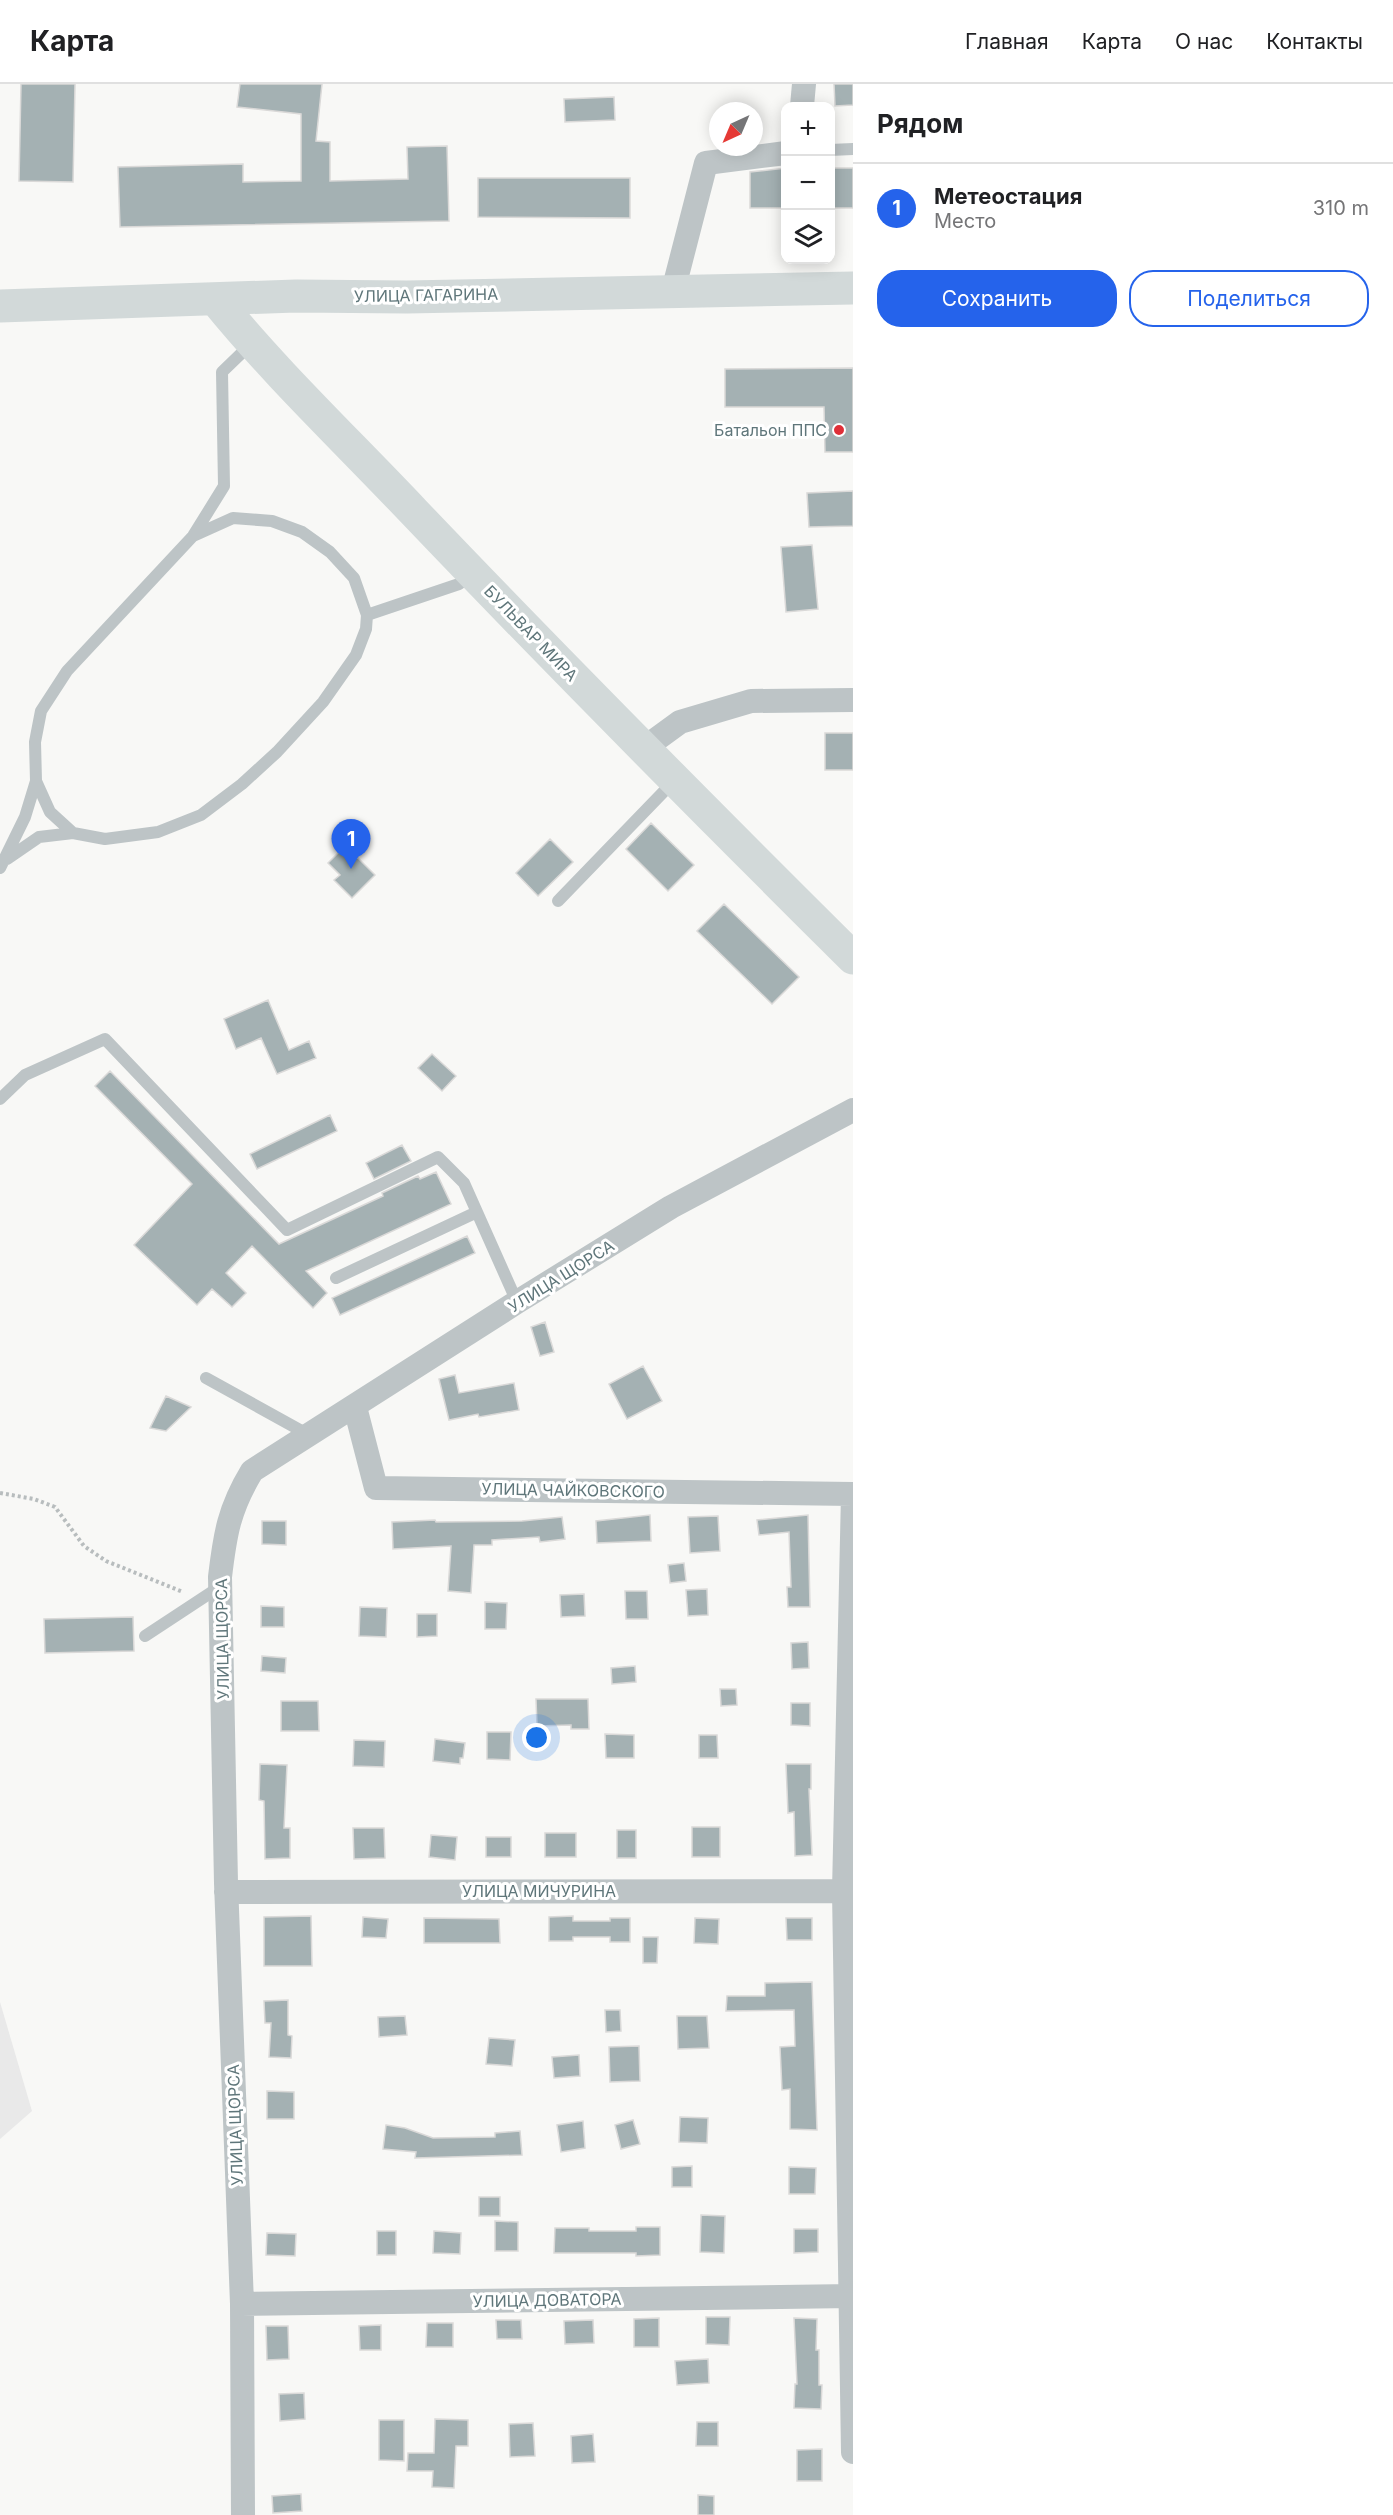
<!DOCTYPE html>
<html lang="ru">
<head>
<meta charset="utf-8">
<style>
	body { margin:0; font-family:Inter,sans-serif; background:#f6f6f6; color:#202124 }
	.controls { position:absolute; right:18px; top:18px; display:grid; overflow:hidden; border-radius:12px; box-shadow:0 3px 15px #0003 }
	.controls button { width:54px; height:54px; display:grid; place-items:center; padding:0; border:0; border-bottom:2px solid #e0e0e0; background:#fff; color:#202124; font:30px sans-serif }
	.compass { position:absolute; left:709px; top:18px; width:54px; height:54px; border-radius:50%; background:#fff; box-shadow:0 3px 15px #0003; rotate:224deg }
	.you { position:absolute; left:537px; top:1654px; width:21px; height:21px; margin:-15px; border:4px solid #fff; border-radius:50%; background:#1a73e8; box-shadow:0 0 0 9px #1a73e833 }
	.badge { display:grid; place-items:center; width:39px; height:39px; border-radius:50%; background:#2563eb; color:#fff; font-size:20px; font-weight:700 }
	.pin { position:absolute; translate:-50% -50px; filter:drop-shadow(0 2px 3px #0008) }
	.pin::after { content:''; position:absolute; top:32px; width:21px; height:18px; background:inherit; clip-path:polygon(0 0,100% 0,50% 100%) }
	.list { margin:0; padding:0; list-style:none }
	h2 { display:flex; justify-content:space-between; align-items:center; height:78px; margin:0; padding:0 24px; font-size:26px }
	h2 small { font-size:20px; font-weight:400; color:#757577 }
	.list li { display:grid; grid-template-columns:39px 1fr auto; gap:18px; align-items:center; box-sizing:border-box; height:90px; padding:0 24px; border-top:2px solid #e0e0e0 }
	.list b { display:block; font-size:22px; white-space:nowrap }
	.list p { margin:0; font-size:20px; white-space:nowrap; color:#757577 }
	.list em { font-size:20px; font-style:normal; color:#757577 }
	.actions { display:flex; gap:12px; padding:18px 24px }
	.actions a { flex:1; padding:14px 0; border:2px solid #2563eb; border-radius:24px; text-align:center; font-size:21px; color:#2563eb }
	.actions .main { background:#2563eb; color:#fff }
	.icon { flex:none; width:33px; height:33px; fill:none; stroke:currentColor; stroke-width:2; stroke-linecap:round; stroke-linejoin:round }
	.map { position:relative; flex:none; width:853px; height:2431px; overflow:hidden }
	header { display:flex; align-items:center; gap:36px; box-sizing:border-box; height:84px; padding:0 30px; background:#fff; border-bottom:2px solid #e0e0e0 }
	header strong { font-size:28px }
	nav { display:flex; gap:33px; margin-inline-start:auto; font-size:21px }
	main { display:flex }
	aside { flex:1; background:#fff }
	.map>svg:first-child { display:block }
	.built { fill:#e9e9e9 }
	.building { fill:#a4b1b3; stroke:#dad9d8; stroke-width:1.5 }
	.lines { fill:none; stroke-linecap:round; stroke-linejoin:round }
	.path { stroke:#b8bdbe; stroke-width:4; stroke-dasharray:3 3; stroke-linecap:butt }
	.service { stroke:#bdc4c6; stroke-width:12 }
	.minor { stroke:#bdc4c6; stroke-width:24 }
	.secondary { stroke:#d2d9d9; stroke-width:33 }
	.poi-dot { fill:#df2f38; stroke:#fff; stroke-width:2 }
	.labels { text-anchor:middle; dominant-baseline:central; stroke-width:6; stroke-linejoin:round; paint-order:stroke }
	.street-label { font-size:16px; fill:#5f767a; stroke:#fff }
	.poi-label { font-size:16px; fill:#5f767a; stroke:#fff; text-anchor:end }
</style>
</head>
<body>
<header>
<strong>Карта</strong>
<nav><a>Главная</a><a>Карта</a><a>О нас</a><a>Контакты</a></nav>
</header>
<main>
<div class="map">
<svg width="853" height="2431" viewBox="0 0 853 2431">
	<rect width="100%" height="100%" fill="#f8f8f6"/>
	<path class="built" d="M0 1918 32 2027 0 2055Z"/>
	<path class="building" d="M21 0H75L73 98 19 97Z
		M240 0H322L316 57 330 58V97L408 95 407 63 447 62 449 137 120 143 118 83 243 80V98L301 97V30L237 23Z
		M834 0H853V21L835 22Z
		M614 13 615 36 565 38 564 15Z
		M786 84V124H750V88Z
		M831 84H853V124H831Z
		M478 94H630V134L478 133Z
		M853 284V368H825L824 323H725V285Z
		M853 407V442L809 443 807 409Z
		M812 461 818 525 786 528 781 463Z
		M825 649H853V686H825Z
		M651 739 694 781 668 807 626 765Z
		M550 755 573 778 538 812 516 789Z
		M341 766 352 778 357 773 375 791 352 814 334 796 340 791 328 779Z
		M724 820 799 893 772 920 697 847Z
		M268 916 289 966 309 957 316 974 277 990 261 954 236 965 224 935Z
		M432 970 456 992 442 1007 418 984Z
		M110 987 279 1160 383 1112 382 1109 418 1092 420 1095 436 1088 451 1120 306 1187 327 1209 313 1224 252 1162 226 1189 246 1209 232 1223 212 1205 197 1221 134 1161 192 1100 95 1002Z
		M330 1031 337 1047 257 1085 250 1070Z
		M402 1061 411 1077 374 1095 366 1079Z
		M467 1152 475 1169 340 1231 332 1214Z
		M545 1238 554 1268 540 1272 531 1243Z
		M643 1282 662 1317 627 1335 609 1300Z
		M455 1291 459 1309 514 1299 519 1326 479 1333 478 1330 449 1336 439 1295Z
		M166 1312 191 1323 166 1347 150 1344Z
		M650 1431 651 1457 597 1459 596 1437Z
		M808 1431 810 1523H788L787 1503H791L789 1448 759 1451 757 1436Z
		M718 1432 720 1467 690 1469 688 1433Z
		M562 1433 565 1455 540 1458 539 1453 492 1456V1461H474L471 1509 448 1507 451 1462 393 1465 392 1438 435 1436 436 1438 522 1437Z
		M262 1437H286V1461L262 1460Z
		M684 1479 686 1497 670 1499 668 1481Z
		M707 1505 708 1531 688 1532 686 1506Z
		M625 1507H647L648 1535H626Z
		M584 1510 585 1532 561 1533 560 1511Z
		M485 1518 507 1519 506 1545H485Z
		M261 1522 284 1523V1543H261Z
		M360 1523 387 1524 386 1553 359 1552Z
		M417 1530H437V1552L417 1553Z
		M133 1533 134 1567 45 1569 44 1535Z
		M808 1558 809 1584 792 1585 791 1559Z
		M262 1572 286 1574 285 1589 261 1587Z
		M635 1582 636 1598 612 1600 611 1584Z
		M720 1605H736L737 1621 721 1622Z
		M536 1615H588L589 1645H571V1641L537 1642Z
		M281 1617H318L319 1647H281Z
		M791 1619H810V1642L791 1641Z
		M487 1648H511L510 1676 487 1675Z
		M605 1650 634 1651V1674H606Z
		M699 1651H717L718 1674H699Z
		M435 1655 465 1659 463 1674H460V1680L433 1677Z
		M354 1656 385 1657 384 1683 353 1682Z
		M260 1680 287 1681 284 1744H290V1774L265 1775 264 1717 259 1716Z
		M786 1680H811V1705H809L812 1771 795 1772 794 1728 788 1729Z
		M692 1743H720V1773H692Z
		M353 1744H384L385 1774 354 1775Z
		M617 1746H636V1774H617Z
		M545 1749H576V1773H545Z
		M431 1751 457 1753 455 1776 429 1773Z
		M486 1753H511V1773H486Z
		M311 1832 312 1882H264V1833Z
		M573 1832V1837H610V1834H630V1858H610V1853H573V1857H549V1833Z
		M363 1833 388 1835 386 1854 362 1853Z
		M424 1834 499 1835 500 1859H424Z
		M695 1834 719 1835 718 1860 694 1859Z
		M786 1834H812V1856H787Z
		M643 1853H658L657 1879H643Z
		M812 1898 817 2046 790 2045V2005L782 2006 780 1963 795 1962 794 1926 726 1927 727 1912H765V1899Z
		M288 1916V1951L292 1952 291 1974 269 1973 271 1939H265L264 1917Z
		M605 1926H620L621 1947 606 1948Z
		M405 1932 407 1951 379 1953 378 1933Z
		M677 1932H707L709 1964 678 1965Z
		M489 1954 515 1956 512 1982 486 1980Z
		M639 1962 640 1997 610 1998 609 1963Z
		M579 1971 580 1992 554 1994 552 1973Z
		M267 2007 294 2008V2035H267Z
		M680 2033 708 2034 707 2059 679 2058Z
		M633 2036 640 2060 621 2065 615 2041Z
		M583 2037 585 2064 561 2068 557 2041Z
		M386 2041 405 2044 433 2054 495 2053V2049L520 2047 522 2071 415 2074 416 2068 383 2065Z
		M692 2082V2103H672V2083Z
		M789 2083 816 2084 815 2110H789Z
		M479 2113H500V2132H479Z
		M701 2131 725 2132 724 2169 700 2168Z
		M495 2137 518 2138V2167H495Z
		M636 2143H660V2171L636 2172V2169H554L555 2144H589V2147H636Z
		M794 2145H818V2168L794 2169Z
		M377 2147H396V2171H377Z
		M434 2147 461 2149 460 2170 433 2169Z
		M267 2149 296 2150 295 2172 266 2171Z
		M706 2233H730L729 2261 706 2260Z
		M659 2234V2263H634V2235Z
		M794 2234 817 2235 816 2266H819V2301H822L821 2325 794 2324 795 2300H797Z
		M496 2236H521L522 2255H497Z
		M593 2236 594 2259 565 2260 564 2237Z
		M427 2239H453V2263H426Z
		M381 2241V2266H360L359 2242Z
		M266 2242H288L289 2275 267 2276Z
		M708 2275 709 2299 677 2301 675 2277Z
		M304 2309 305 2335 280 2337 279 2310Z
		M435 2335 468 2336V2362H456L454 2404 432 2403 433 2387H407L408 2369H434Z
		M379 2336H404V2377L379 2376Z
		M697 2338H718V2362H696Z
		M533 2339 535 2372 510 2373 509 2340Z
		M593 2350 595 2378 572 2379 571 2352Z
		M822 2365V2397H797V2366Z
		M301 2410 302 2427 273 2429 272 2412Z
		M698 2411 714 2412V2431H698Z"/>
	<g class="lines">
		<path class="path" d="M0 1409 34 1415 55 1423 84 1462 106 1477 183 1508"/>
		<path class="service" d="M830 66 853 65
			M193 452 233 434 272 437 302 448 330 468 354 494 367 531 366 545 356 571 323 618 277 668 242 700 201 731 158 748 105 755 73 749 50 728 36 697 35 658 41 627 67 587 193 452 224 402 222 288 252 259
			M367 531 459 500 472 490
			M7 775 39 753 73 749
			M0 784 25 733 36 697
			M558 817 674 697
			M0 1015 25 991 105 955 287 1146 438 1073 464 1099 517 1218
			M336 1194 477 1128
			M206 1294 309 1351
			M145 1552 221 1502"/>
		<path class="minor" d="M802 22 804 0
			M673 207 706 79 786 69
			M643 665 680 638 751 617 853 616
			M355 1323 376 1404 853 1410
			M853 1410 844 1807 853 2368
			M226 1808 853 1807
			M242 2220 853 2212
			M243 2431 242 2220 226 1799 220 1493C225 1450 229 1425 252 1387L517 1218 671 1123 853 1026"/>
		<path class="secondary" d="M216 216C277 291 348 358 414 428 558 579 705 727 853 874
			M0 222 296 212 407 213 853 204"/>
	</g>
	<circle class="poi-dot" cx="839" cy="346" r="6"/>
	<g class="labels">
		<g class="street-label">
			<text transform="translate(426 211) rotate(-1)">УЛИЦА ГАГАРИНА</text>
			<text transform="translate(531 549) rotate(46)">БУЛЬВАР МИРА</text>
			<text transform="translate(561 1192) rotate(-32)">УЛИЦА ЩОРСА</text>
			<text transform="translate(573 1406) rotate(1)">УЛИЦА ЧАЙКОВСКОГО</text>
			<text transform="translate(222 1555) rotate(-91)">УЛИЦА ЩОРСА</text>
			<text x="539" y="1807">УЛИЦА МИЧУРИНА</text>
			<text transform="translate(235 2041) rotate(-92)">УЛИЦА ЩОРСА</text>
			<text transform="translate(547 2216) rotate(-1)">УЛИЦА ДОВАТОРА</text>
		</g>
		<g class="poi-label">
			<text x="827" y="346">Батальон ППС</text>
		</g>
	</g>
</svg>
<div class="controls">
<button>+</button>
<button>−</button>
<button><svg class="icon" aria-label="layers" viewBox="0 0 24 24"><path d="M12 4l9 5-9 5-9-5zM3 14l9 5 9-5"/></svg></button>
</div>
<svg class="compass" viewBox="-18 -18 36 36"><path d="M0-13l5 13h-10z" fill="#e53935"/><path d="M0 13l5-13h-10z" fill="#757577"/></svg>
<div class="you"></div>
<div class="pin badge" style="left:351px;top:785px">1</div>
</div>
<aside>
<h2>Рядом<small></small></h2>
<ul class="list">
<li><span class="badge">1</span><div><b>Метеостация</b><p>Место</p></div><em>310 m</em></li>
</ul>
<div class="actions"><a class="main">Сохранить</a><a>Поделиться</a></div>
</aside>
</main>
</body>
</html>
